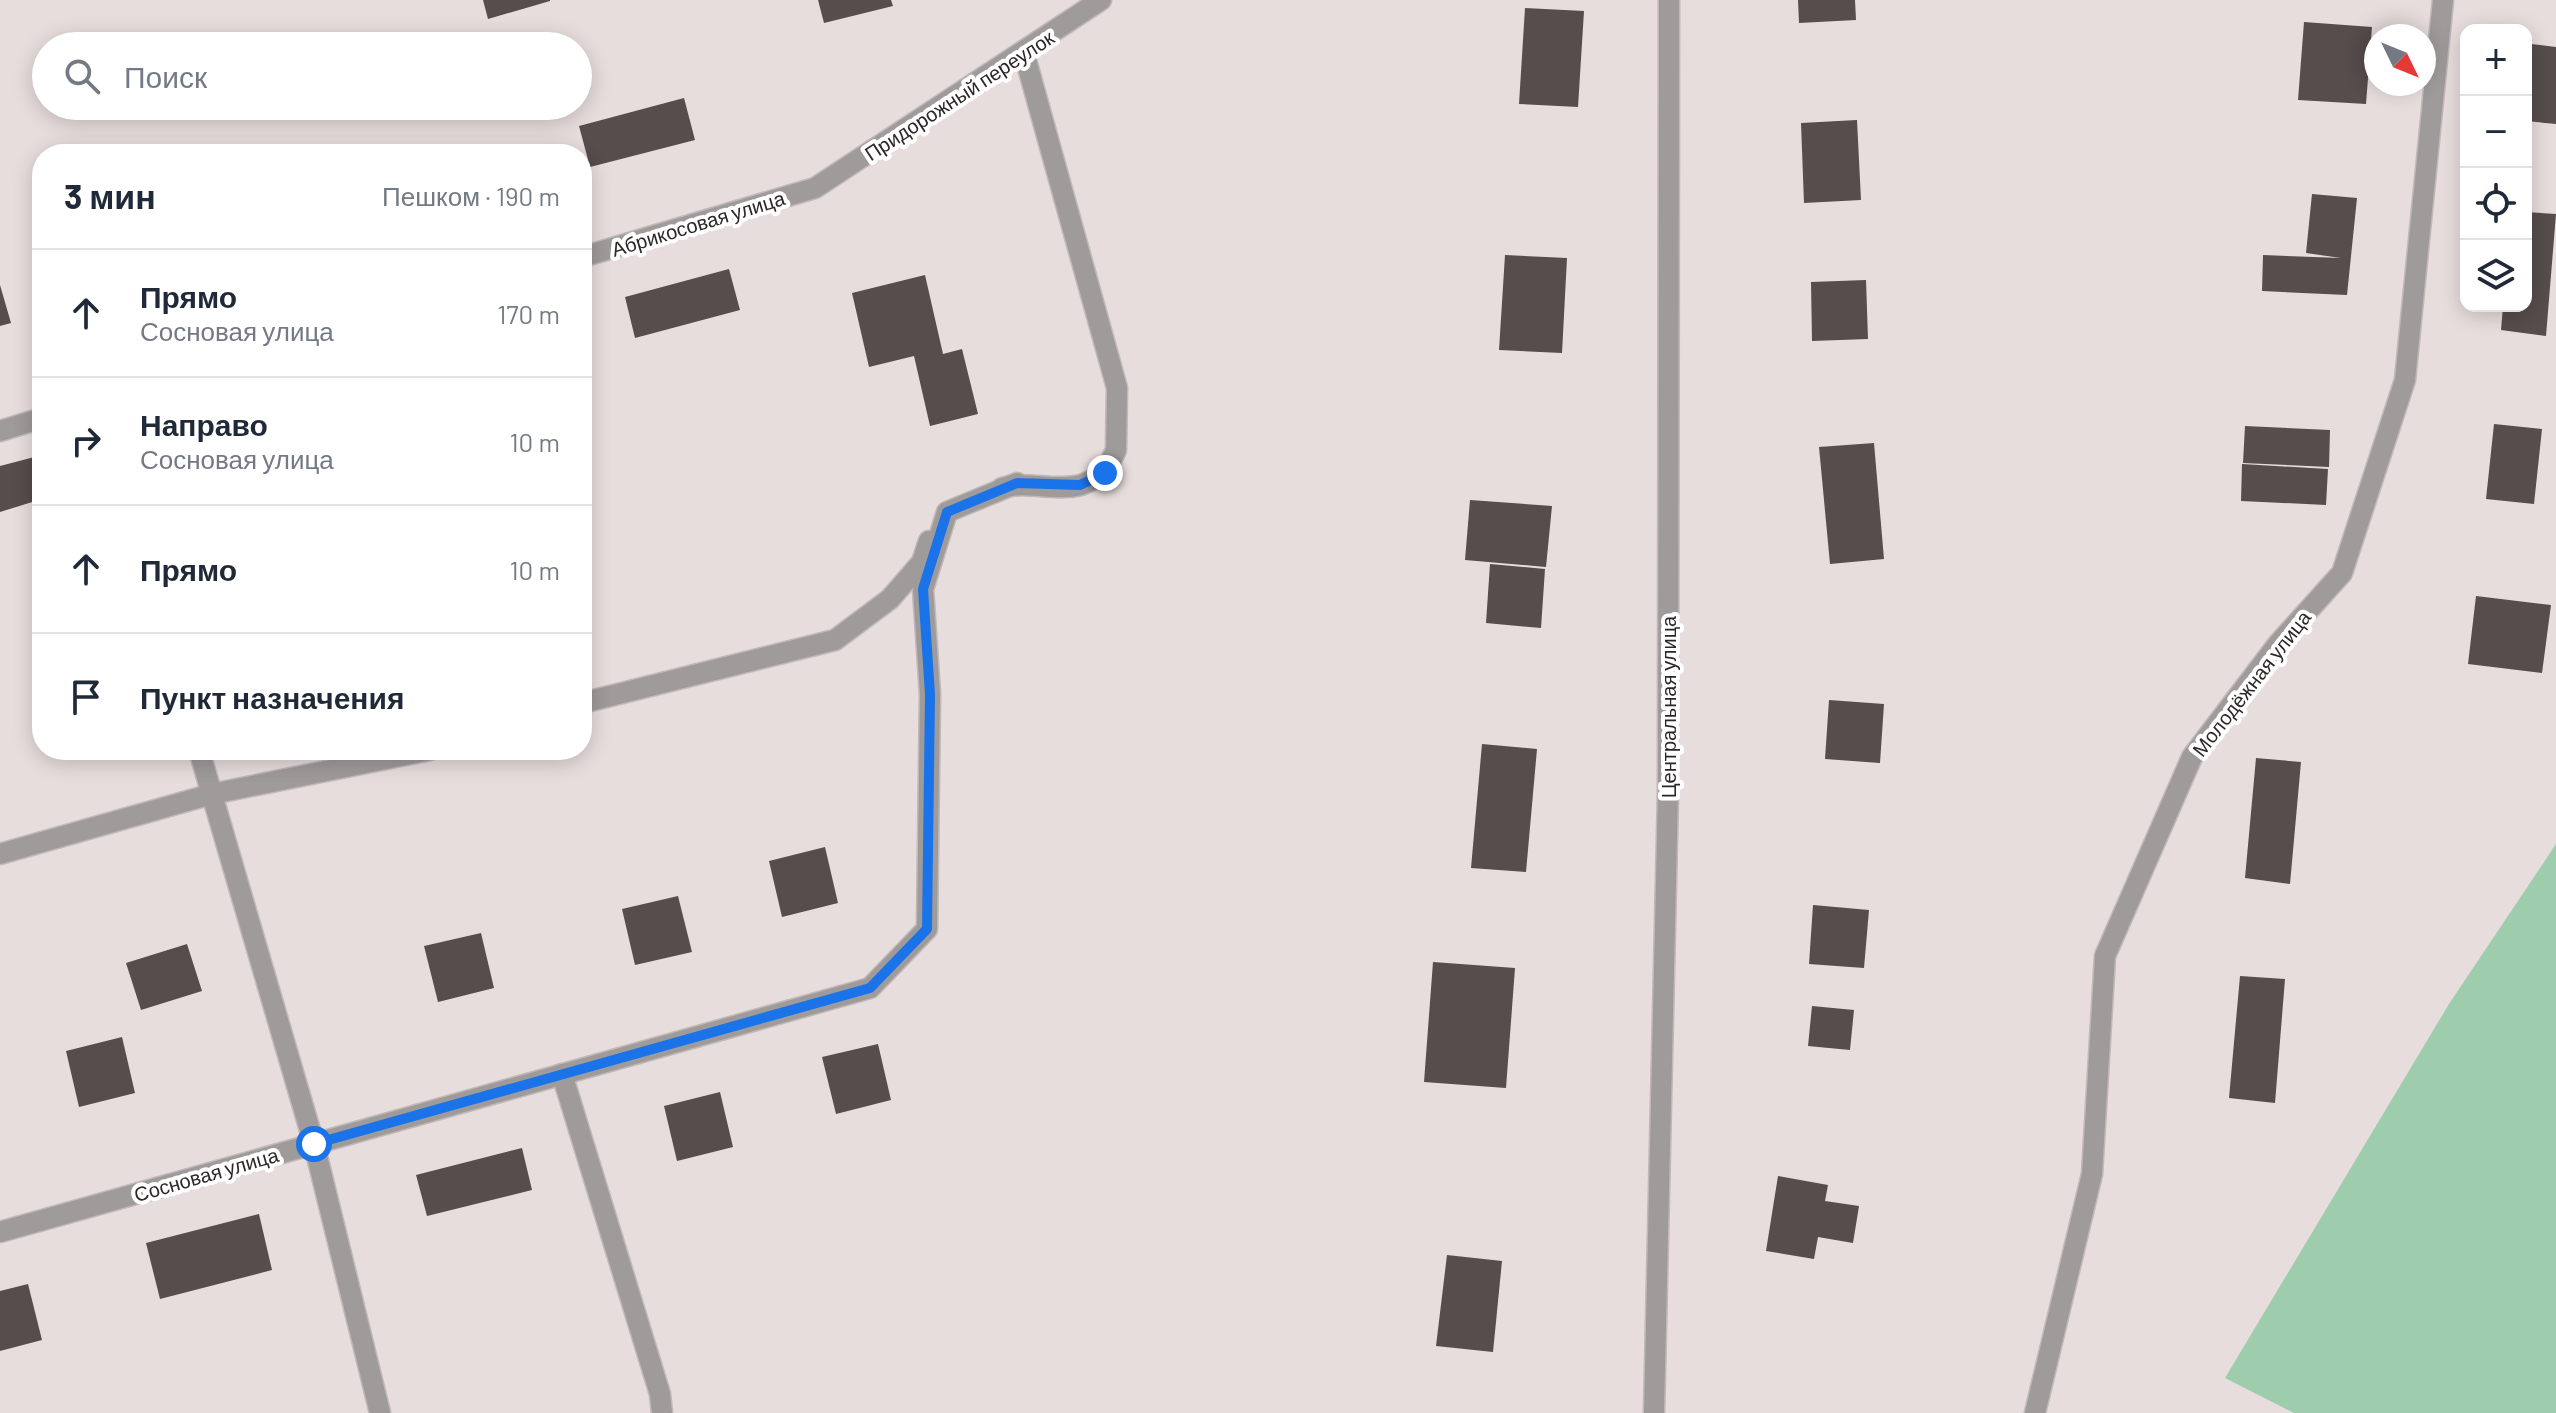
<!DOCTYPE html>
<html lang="ru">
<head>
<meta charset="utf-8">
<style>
	body { margin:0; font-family:Barlow,sans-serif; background:#f6f6f7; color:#1f2937 }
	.controls { position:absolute; right:24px; top:24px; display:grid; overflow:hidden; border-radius:16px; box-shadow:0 4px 20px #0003 }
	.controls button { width:72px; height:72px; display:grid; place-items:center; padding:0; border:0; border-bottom:2px solid #e0e1e3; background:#fff; color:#1f2937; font:40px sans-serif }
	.compass { position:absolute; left:2364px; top:24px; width:72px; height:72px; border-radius:50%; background:#fff; box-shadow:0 4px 20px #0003; rotate:133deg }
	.stop { position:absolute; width:24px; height:24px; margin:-18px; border:6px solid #1a73e8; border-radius:50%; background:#fff }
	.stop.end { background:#1a73e8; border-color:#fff; box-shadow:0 2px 8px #0008 }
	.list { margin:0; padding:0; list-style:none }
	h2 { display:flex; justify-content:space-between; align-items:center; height:104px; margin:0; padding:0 32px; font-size:34px }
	h2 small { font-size:26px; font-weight:400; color:#747a83 }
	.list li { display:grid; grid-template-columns:52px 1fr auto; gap:24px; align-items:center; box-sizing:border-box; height:128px; padding:0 32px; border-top:2px solid #e0e1e3 }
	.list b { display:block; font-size:30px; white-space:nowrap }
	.list p { margin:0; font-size:26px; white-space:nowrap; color:#747a83 }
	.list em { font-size:26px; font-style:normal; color:#747a83 }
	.icon { flex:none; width:44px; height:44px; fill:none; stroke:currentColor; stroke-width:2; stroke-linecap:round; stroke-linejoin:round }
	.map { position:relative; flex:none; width:2556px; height:1413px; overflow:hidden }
	.search { position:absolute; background:#fff; box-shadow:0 4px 20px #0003; left:32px; top:32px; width:560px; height:88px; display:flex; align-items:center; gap:20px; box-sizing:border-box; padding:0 28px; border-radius:44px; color:#747a83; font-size:30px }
	.panel { position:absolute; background:#fff; box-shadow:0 4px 20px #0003; left:32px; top:144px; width:560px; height:616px; border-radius:32px }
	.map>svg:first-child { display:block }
	.green { fill:#9dcdac }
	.building { fill:#564d4c }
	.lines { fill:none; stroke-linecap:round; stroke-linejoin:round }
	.service-casing { stroke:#c1b9b8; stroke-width:23 }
	.minor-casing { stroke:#c1b9b8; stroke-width:23 }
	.tertiary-casing { stroke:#c1b9b8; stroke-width:23 }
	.service { stroke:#9f9b9a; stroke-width:20 }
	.minor { stroke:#9f9b9a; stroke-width:20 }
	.tertiary { stroke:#9f9b9a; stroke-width:20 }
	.route { stroke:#1a73e8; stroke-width:10 }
	.labels { text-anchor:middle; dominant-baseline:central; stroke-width:8; stroke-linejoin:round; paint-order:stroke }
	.street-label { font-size:20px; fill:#2b2727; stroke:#fff }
</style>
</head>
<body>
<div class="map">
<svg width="2556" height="1413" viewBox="0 0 2556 1413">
	<rect width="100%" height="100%" fill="#e7dddc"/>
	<path class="green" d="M2556 844V1413H2294L2225 1378 2449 1004Z"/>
	<path class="building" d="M483 0H550V1L488 19Z
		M818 0H891L893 6 824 23Z
		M1798 0H1855L1856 20 1799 23Z
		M1525 8 1584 11 1578 107 1519 104Z
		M2304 22 2372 27 2366 104 2298 100Z
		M2531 44 2556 47V124L2526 121Z
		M684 98 695 140 590 167 579 126Z
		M1857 120 1861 200 1804 203 1801 123Z
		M2312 194 2357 198 2347 295 2262 291 2263 255 2341 258 2306 253Z
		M2526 212 2556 214 2546 336 2501 330 2503 306H2526Z
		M1505 255 1567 258 1562 353 1499 350Z
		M729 269 740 310 635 338 625 297Z
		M925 275 943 354 962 349 978 414 930 426 914 356 869 367 852 293Z
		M1866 280 1868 339 1812 341 1811 282Z
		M0 285 11 323 0 326Z
		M2494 424 2542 429 2534 504 2486 499Z
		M2245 426 2330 430 2329 467 2243 463Z
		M1874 443 1884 559 1830 564 1819 447Z
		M42 455V499L0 512V466Z
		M2242 464 2328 469 2326 505 2241 501Z
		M1470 500 1552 506 1546 567 1465 560Z
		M1490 564 1545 569 1541 628 1486 623Z
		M2476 596 2551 605 2542 673 2468 664Z
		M1829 700 1884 704 1880 763 1825 759Z
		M1482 744 1537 749 1526 872 1471 868Z
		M2256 758 2301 762 2290 884 2245 878Z
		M825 847 838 903 782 917 769 861Z
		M678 896 692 952 635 965 622 909Z
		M1813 905 1869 910 1864 968 1809 964Z
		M481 933 494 988 438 1002 424 946Z
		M187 944 202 991 141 1010 126 963Z
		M1433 962 1515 968 1506 1088 1424 1082Z
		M2240 976 2285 979 2275 1103 2229 1098Z
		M1812 1006 1854 1010 1850 1050 1808 1046Z
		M122 1037 135 1093 79 1107 66 1051Z
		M878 1044 891 1100 836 1114 822 1057Z
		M720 1092 733 1147 677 1161 664 1106Z
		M522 1148 532 1190 427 1216 416 1175Z
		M1778 1176 1828 1185 1825 1201 1859 1206 1853 1243 1818 1237 1814 1259 1766 1251Z
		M259 1214 272 1270 160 1299 146 1243Z
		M1447 1255 1502 1261 1493 1352 1436 1346Z
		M28 1284 42 1340 0 1351V1291Z"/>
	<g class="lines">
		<defs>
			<path id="service" d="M1002 488C1028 480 1054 492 1081 485 1089 482 1098 477 1105 473L1116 450 1117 388 1024 53
				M582 703 835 640 890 599 922 562 929 541
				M199 750 314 1144 380 1413
				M0 854 212 794 430 750
				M562 1074 660 1394 662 1413"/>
			<path id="minor" d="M582 257 815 188 1101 0
				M0 431 42 418
				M0 1232 870 988 927 929 930 694 923 589 947 512 1017 483
				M2035 1413 2092 1174 2105 956 2192 757 2278 644 2342 573 2405 380 2443 0"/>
			<path id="tertiary" d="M1654 1413 1668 792 1669 0"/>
		</defs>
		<use href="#service" class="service-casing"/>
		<use href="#minor" class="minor-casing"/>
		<use href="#tertiary" class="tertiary-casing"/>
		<use href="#service" class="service"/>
		<use href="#minor" class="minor"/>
		<use href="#tertiary" class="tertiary"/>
	</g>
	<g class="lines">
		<path class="route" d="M314 1144 870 988 927 929 930 694 923 589 947 512 1017 483 1080 485 1105 473"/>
	</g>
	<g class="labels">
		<g class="street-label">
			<text transform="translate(959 95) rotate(-33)">Придорожный переулок</text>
			<text transform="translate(698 223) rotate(-17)">Абрикосовая улица</text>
			<text transform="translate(2251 683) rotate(-52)">Молодёжная улица</text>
			<text transform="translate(1668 707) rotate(-90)">Центральная улица</text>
			<text transform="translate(206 1174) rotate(-16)">Сосновая улица</text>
		</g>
	</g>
</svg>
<div class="controls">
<button>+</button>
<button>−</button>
<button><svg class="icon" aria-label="locate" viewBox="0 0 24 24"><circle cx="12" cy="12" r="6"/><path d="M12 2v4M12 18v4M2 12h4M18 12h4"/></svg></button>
<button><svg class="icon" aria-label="layers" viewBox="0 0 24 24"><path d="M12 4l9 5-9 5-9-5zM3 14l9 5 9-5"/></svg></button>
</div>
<svg class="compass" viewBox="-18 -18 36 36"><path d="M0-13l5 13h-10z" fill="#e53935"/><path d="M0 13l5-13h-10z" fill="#747a83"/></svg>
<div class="stop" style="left:314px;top:1144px"></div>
<div class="stop end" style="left:1105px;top:473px"></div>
<div class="search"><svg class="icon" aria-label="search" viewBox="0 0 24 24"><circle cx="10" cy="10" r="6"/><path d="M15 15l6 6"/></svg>Поиск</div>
<section class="panel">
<h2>3 мин<small>Пешком · 190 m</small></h2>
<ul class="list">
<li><svg class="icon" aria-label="ahead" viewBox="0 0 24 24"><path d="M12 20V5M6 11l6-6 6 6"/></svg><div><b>Прямо</b><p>Сосновая улица</p></div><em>170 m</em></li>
<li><svg class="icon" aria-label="right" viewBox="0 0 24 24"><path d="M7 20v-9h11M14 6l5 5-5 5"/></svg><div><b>Направо</b><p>Сосновая улица</p></div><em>10 m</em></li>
<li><svg class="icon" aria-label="ahead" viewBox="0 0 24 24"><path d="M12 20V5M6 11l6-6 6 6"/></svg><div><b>Прямо</b></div><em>10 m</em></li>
<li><svg class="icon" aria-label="arrive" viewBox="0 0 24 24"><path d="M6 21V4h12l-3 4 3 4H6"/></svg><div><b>Пункт назначения</b></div></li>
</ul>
</section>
</div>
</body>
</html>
